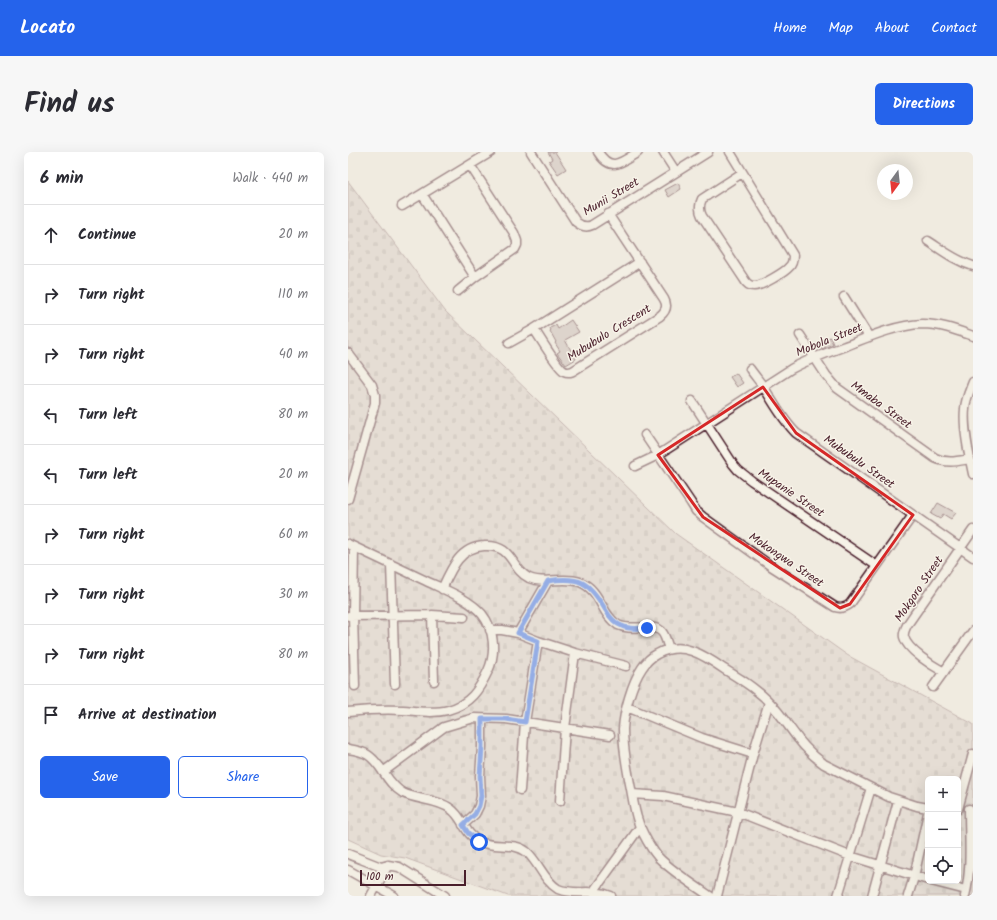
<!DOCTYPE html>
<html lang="en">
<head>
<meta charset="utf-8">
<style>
	body { margin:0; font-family:Kalam,sans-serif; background:#f7f7f7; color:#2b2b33 }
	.controls { position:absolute; right:12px; bottom:12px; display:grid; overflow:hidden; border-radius:6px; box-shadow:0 4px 16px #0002 }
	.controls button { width:36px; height:36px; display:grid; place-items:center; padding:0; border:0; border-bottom:1px solid #e1e1e2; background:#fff; color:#2b2b33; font:20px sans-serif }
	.compass { position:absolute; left:529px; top:12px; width:36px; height:36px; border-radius:50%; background:#fff; box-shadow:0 4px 16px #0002; rotate:195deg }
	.scale { position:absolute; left:12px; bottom:10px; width:106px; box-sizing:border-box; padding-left:4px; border:2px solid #4a1f2b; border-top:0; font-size:11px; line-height:14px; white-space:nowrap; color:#4a1f2b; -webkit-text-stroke:3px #f7f3e8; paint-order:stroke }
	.stop { position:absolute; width:12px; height:12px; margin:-9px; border:3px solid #2563eb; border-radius:50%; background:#fff }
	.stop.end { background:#2563eb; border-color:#fff; box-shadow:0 1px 4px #0008 }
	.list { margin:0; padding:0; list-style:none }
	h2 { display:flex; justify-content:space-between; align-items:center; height:52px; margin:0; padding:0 16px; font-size:17px }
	h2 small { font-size:13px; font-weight:400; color:#7c7c81 }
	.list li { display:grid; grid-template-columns:26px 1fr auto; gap:12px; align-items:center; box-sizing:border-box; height:60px; padding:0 16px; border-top:1px solid #e1e1e2 }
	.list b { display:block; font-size:15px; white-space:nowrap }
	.list em { font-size:13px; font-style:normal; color:#7c7c81 }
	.actions { display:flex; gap:8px; padding:12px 16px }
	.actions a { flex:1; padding:9px 0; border:1px solid #2563eb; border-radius:6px; text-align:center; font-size:14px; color:#2563eb }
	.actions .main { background:#2563eb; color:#fff }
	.icon { flex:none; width:22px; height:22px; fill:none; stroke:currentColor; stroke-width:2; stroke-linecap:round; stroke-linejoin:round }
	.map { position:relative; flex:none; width:625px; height:744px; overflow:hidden; border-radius:6px }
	header { display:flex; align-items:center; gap:24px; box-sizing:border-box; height:56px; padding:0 20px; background:#2563eb; color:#fff }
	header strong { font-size:19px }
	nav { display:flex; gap:22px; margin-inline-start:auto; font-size:14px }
	.intro { display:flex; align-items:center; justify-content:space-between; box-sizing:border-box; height:96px; padding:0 24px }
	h1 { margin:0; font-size:28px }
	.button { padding:10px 18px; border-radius:6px; background:#2563eb; color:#fff; font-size:14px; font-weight:700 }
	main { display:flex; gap:24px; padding:0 24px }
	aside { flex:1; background:#fff; border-radius:6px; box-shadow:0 4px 16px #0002 }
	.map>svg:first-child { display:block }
	.cemetery { fill:url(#cemetery-stones); stroke:#917678; fill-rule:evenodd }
	.building { fill:#c6b8b3; stroke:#4a1f2b }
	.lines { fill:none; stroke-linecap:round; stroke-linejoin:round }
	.minor-casing { stroke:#4a1f2b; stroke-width:11 }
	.minor { stroke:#f7f3e8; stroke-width:8 }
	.route { stroke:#2563eb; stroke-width:5 }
	.marked { fill:none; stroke:#d62828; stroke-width:3; stroke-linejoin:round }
	.labels { text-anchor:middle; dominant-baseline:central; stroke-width:3; stroke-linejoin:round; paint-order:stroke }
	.street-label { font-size:12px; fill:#4a1f2b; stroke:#f7f3e8 }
</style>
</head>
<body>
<header>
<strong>Locato</strong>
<nav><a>Home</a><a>Map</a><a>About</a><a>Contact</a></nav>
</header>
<div class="intro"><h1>Find us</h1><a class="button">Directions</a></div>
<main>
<aside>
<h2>6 min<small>Walk · 440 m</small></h2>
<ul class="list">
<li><svg class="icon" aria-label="ahead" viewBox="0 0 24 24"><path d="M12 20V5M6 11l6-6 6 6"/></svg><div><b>Continue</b></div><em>20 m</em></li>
<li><svg class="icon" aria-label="right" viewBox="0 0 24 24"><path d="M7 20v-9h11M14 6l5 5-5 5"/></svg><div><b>Turn right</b></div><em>110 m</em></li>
<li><svg class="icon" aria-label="right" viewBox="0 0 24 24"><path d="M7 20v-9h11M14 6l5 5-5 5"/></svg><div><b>Turn right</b></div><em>40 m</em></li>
<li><svg class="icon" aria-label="left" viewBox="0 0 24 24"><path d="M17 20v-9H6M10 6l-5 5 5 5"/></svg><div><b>Turn left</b></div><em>80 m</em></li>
<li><svg class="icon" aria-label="left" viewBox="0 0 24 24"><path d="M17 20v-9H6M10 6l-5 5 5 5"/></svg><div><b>Turn left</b></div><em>20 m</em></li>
<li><svg class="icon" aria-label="right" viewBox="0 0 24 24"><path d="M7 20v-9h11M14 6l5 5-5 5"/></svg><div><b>Turn right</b></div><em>60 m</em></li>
<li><svg class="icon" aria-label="right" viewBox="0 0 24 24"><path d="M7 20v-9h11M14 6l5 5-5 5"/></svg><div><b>Turn right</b></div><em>30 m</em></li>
<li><svg class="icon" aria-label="right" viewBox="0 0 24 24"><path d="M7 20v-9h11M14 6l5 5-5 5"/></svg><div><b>Turn right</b></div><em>80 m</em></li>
<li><svg class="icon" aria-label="arrive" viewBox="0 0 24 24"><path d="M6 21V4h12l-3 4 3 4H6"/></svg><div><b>Arrive at destination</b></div></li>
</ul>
<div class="actions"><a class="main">Save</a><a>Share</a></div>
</aside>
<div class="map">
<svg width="625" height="744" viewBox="0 0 625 744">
	<defs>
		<pattern id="cemetery-stones" width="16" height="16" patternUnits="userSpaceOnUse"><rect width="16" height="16" fill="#d8cdc6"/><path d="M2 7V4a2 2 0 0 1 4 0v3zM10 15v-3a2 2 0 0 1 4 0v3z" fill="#bbb0aa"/></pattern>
	</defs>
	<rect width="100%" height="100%" fill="#f0ebe0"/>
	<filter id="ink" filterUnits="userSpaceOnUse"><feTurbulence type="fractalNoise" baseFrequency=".025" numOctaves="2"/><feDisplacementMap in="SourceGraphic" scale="8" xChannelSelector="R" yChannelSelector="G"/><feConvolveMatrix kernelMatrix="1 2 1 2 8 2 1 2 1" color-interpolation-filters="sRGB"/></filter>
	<g filter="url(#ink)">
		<path class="cemetery" d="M0 29 97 159 328 382 499 503 625 572V744H160L57 706 33 702 0 687ZM580 627H610V729H580Z"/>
		<path class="building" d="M200 0H207L218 17 210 22 201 9 204 7Z
			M330 31 333 37 321 45 317 38Z
			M223 168 231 180 217 188 228 207 218 213 209 201 212 199 207 191 208 190 202 179 203 178 202 176 208 173 210 177Z
			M482 185 485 192 474 197 471 191Z
			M388 221 395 231 389 235 382 225Z
			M590 351 608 361 603 367 595 362 592 367 583 362Z"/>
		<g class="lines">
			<defs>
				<path id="minor" d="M183 0 228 70C233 74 238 76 244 73L360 0
					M250 0C263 21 274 10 290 0
					M315 0 328 20
					M382 0 445 103C445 107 445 112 441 115 437 120 412 135 406 134 401 134 398 131 396 127L354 64C351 58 351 53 354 47L394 21
					M54 54 74 42
					M580 89C594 98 608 109 625 114
					M127 125 74 42 143 0
					M110 139 127 125 167 97 169 93V89L166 81 122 13
					M496 145 521 185
					M186 177C192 186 209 215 216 219 220 221 224 220 228 217L312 164C318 159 320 154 316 147L260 62
					M452 183 478 223 489 236 587 306C599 312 610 309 622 307
					M161 191 186 177 292 110
					M0 201 24 233 27 243V251L0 347
					M402 217C407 224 412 230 417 237 426 252 435 268 448 281L625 405
					M625 230C622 238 617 248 617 257 615 276 621 303 625 322
					M344 249 385 312 390 318 404 329 529 414
					M297 283 343 351 348 359 355 365 423 414 487 455C493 457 497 456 502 452L565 363
					M287 314 310 303 443 217C461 207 481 200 500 193 523 184 549 173 574 172 592 172 608 178 625 184
					M0 392C25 404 49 415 74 427 94 437 119 445 134 462 147 478 148 502 140 519 131 538 122 552 100 558 85 562 70 559 55 558 36 557 18 558 0 560
					M6 395 5 464 7 534
					M43 412 47 532
					M94 437C103 417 112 395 136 394 166 392 162 417 181 426 197 433 215 424 232 430 253 438 253 463 270 473 283 480 305 470 314 480 318 485 319 492 321 497
					M84 463 86 529
					M1 464 84 463 116 465
					M142 478H154L170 481 190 489 227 501 278 514
					M170 481 200 429
					M596 520C585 514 559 498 556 485 555 481 557 477 559 473L625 378
					M585 535 625 479
					M279 555 354 586 405 602
					M0 597C7 598 14 599 20 603 34 612 39 632 55 641 69 648 90 647 103 657 116 666 116 683 133 690 148 697 165 689 179 700 191 711 196 729 210 737 226 744 245 736 263 744
					M35 620 96 575 126 566 158 567 262 583
					M172 638 177 570 190 489
					M284 642 315 644 390 660 502 704 580 728
					M212 649 217 576 227 501
					M610 657 625 602
					M115 673 127 662 131 654 133 644 132 624 134 595V567
					M0 702 33 715 40 713 51 715 97 744
					M0 718 46 744
					M583 729 618 738
					M245 740 292 675
					M23 744 40 713
					M362 744C347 734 324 719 311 706 305 699 300 691 296 683 288 669 286 653 283 637 279 617 275 597 275 577 276 559 284 531 294 516 298 510 303 505 309 502 320 496 333 495 344 499 356 503 366 510 376 517 396 529 415 541 430 560 446 580 454 596 476 612L541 645 569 654 580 656
					M369 744 405 602 421 550
					M490 744 523 636
					M524 744 550 649
					M560 744 566 725 580 661
					M617 744C624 716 621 686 621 657"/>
			</defs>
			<use href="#minor" class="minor-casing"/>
			<use href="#minor" class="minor"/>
		</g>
	</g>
	<g class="lines" filter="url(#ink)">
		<path class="route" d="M131 690 120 681 115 673 127 662 131 654 133 644 132 624 134 595V567H158L177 570 190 489 170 481 200 429C232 424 241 430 257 457 261 464 266 471 274 474 282 478 291 476 299 476"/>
	</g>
	<path d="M0 0H625V744H0ZM415 235 448 281 565 363 502 452 492 456 355 365 310 303Z" fill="#f0ebe0" fill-opacity=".55" fill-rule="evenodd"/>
	<path class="marked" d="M415 235 448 281 565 363 502 452 492 456 355 365 310 303Z"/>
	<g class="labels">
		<g class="street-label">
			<text transform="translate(263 45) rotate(-31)">Munii Street</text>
			<text transform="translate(261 181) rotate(-32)">Mububulo Crescent</text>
			<text transform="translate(481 188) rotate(-22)">Mobola Street</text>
			<text transform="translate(533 253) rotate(36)">Mmaba Street</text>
			<text transform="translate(511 310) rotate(35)">Mububulu Street</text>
			<text transform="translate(443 341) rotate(34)">Mupanie Street</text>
			<text transform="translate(438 408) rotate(34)">Mokongwa Street</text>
			<text transform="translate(571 437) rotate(-56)">Mokgoro Street</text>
		</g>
	</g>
</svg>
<div class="controls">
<button>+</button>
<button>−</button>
<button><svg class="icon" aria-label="locate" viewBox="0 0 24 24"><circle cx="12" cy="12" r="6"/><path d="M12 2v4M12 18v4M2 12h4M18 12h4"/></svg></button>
</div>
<svg class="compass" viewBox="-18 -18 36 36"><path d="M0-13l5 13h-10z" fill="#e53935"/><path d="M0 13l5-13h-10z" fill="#7c7c81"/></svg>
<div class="scale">100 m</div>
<div class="stop" style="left:131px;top:690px"></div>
<div class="stop end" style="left:299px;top:476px"></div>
</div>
</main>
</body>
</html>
